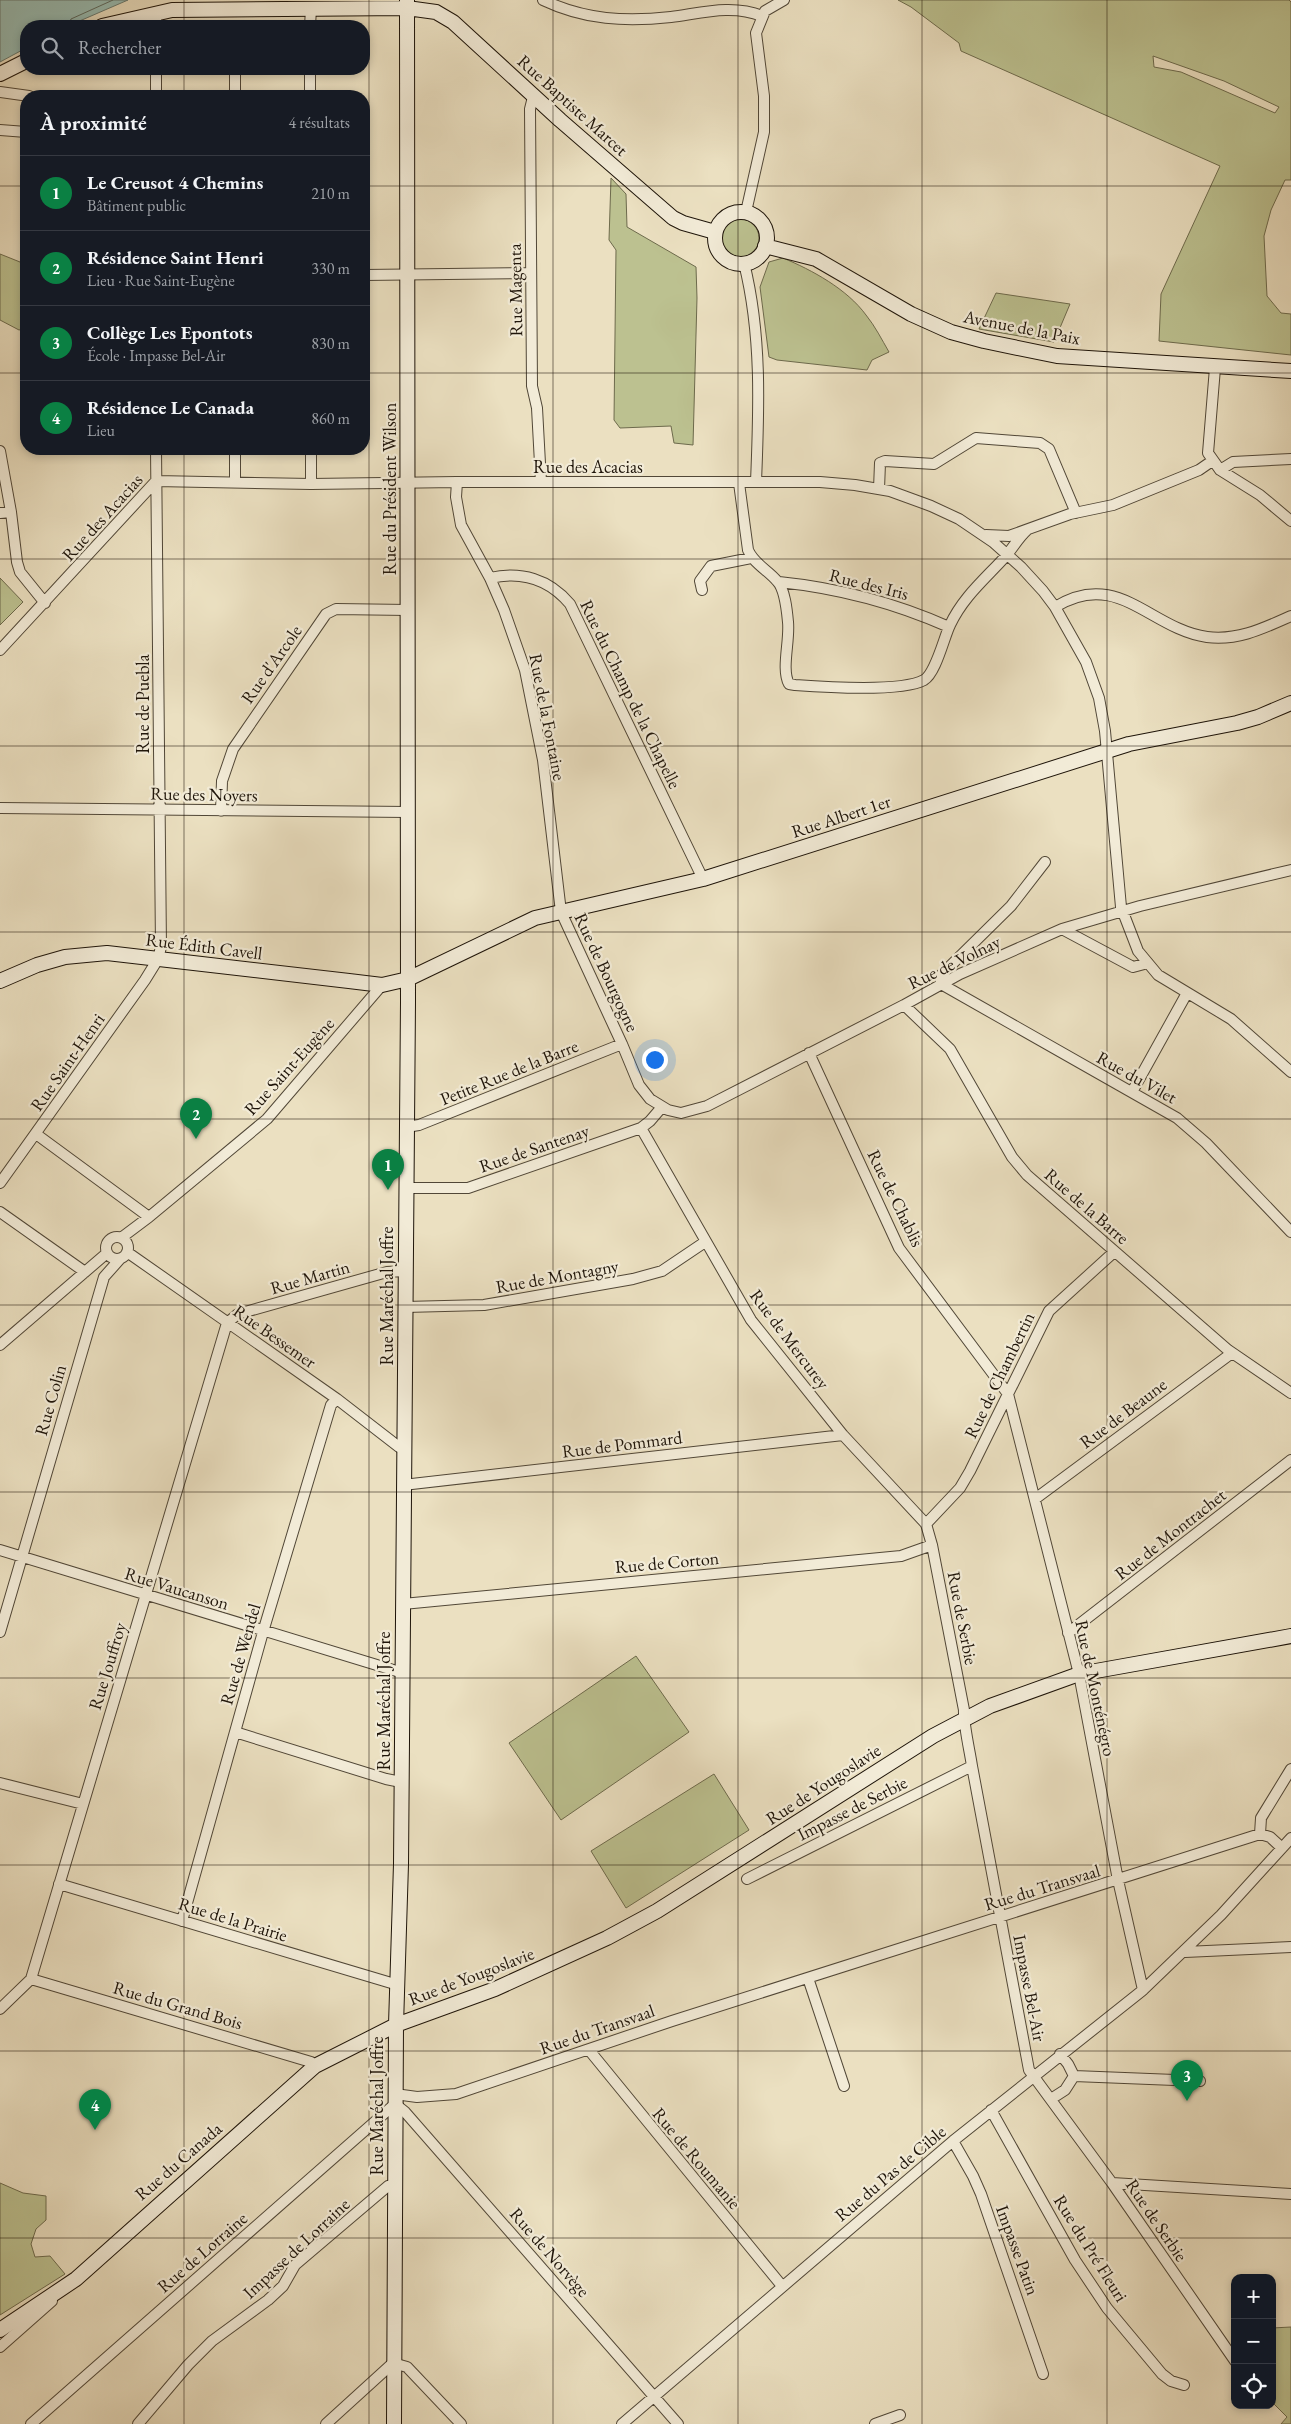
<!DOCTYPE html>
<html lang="fr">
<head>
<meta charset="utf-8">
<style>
	body { margin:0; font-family:"EB Garamond",serif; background:#20242c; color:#f1f3f6 }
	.controls { position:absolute; right:15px; bottom:15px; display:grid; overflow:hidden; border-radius:10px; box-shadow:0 2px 8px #0003 }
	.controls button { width:45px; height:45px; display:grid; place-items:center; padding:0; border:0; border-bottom:1px solid #363941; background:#171b24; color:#f1f3f6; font:25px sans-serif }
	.you { position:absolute; left:654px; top:1059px; width:18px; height:18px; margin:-12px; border:4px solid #fff; border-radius:50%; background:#1a73e8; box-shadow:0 0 0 8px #1a73e833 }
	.badge { display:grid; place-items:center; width:32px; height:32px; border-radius:50%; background:#0b8043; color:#fff; font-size:16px; font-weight:700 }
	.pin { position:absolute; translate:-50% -41px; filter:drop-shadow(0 1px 2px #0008) }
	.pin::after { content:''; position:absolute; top:26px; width:18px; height:15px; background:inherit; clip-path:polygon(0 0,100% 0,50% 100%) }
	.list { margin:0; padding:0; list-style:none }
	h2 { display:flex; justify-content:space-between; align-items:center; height:65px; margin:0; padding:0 20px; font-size:21px }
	h2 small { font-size:16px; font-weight:400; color:#9ea1a6 }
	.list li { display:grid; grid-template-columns:32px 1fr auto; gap:15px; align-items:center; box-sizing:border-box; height:75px; padding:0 20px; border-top:1px solid #363941 }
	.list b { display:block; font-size:19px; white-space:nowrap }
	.list p { margin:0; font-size:16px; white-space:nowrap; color:#9ea1a6 }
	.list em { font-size:16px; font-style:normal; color:#9ea1a6 }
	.icon { flex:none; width:28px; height:28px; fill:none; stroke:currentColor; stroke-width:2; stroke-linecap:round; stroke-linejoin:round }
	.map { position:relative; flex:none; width:1291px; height:2424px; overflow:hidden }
	.search { position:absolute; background:#171b24; box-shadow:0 2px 8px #0003; left:20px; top:20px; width:350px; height:55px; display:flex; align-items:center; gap:12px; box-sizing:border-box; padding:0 18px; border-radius:20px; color:#9ea1a6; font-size:19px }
	.panel { position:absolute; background:#171b24; box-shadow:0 2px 8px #0003; left:20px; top:90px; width:350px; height:365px; border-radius:20px }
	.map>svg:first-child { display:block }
	.green { fill:#bcc190; stroke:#6d6a4c; fill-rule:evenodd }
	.water { fill:#98bdb4; stroke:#677970 }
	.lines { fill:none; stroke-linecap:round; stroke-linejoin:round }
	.shore { stroke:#5b685e; stroke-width:1 }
	.street-casing { stroke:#514737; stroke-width:12 }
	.secondary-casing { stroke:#1e1409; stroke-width:16 }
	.street { stroke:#f2ebd7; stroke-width:10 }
	.secondary { stroke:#f2ebd7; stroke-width:14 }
	.grid { fill:none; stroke:#1e1409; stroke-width:1; stroke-opacity:0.55 }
	.labels { text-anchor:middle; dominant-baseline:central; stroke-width:4.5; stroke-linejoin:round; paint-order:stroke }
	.street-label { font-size:18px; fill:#1e1409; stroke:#f2ebd7 }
</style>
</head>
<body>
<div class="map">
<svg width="1291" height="2424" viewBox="0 0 1291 2424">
	<rect width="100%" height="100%" fill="#ebe0c1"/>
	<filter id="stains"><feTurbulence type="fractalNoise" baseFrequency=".004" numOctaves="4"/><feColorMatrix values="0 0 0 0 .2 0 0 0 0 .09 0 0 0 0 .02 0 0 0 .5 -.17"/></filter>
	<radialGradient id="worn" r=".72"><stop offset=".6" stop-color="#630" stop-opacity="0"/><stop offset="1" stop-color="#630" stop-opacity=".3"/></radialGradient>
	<path class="green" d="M898 0H1289L1291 2V180H1285L1271 210 1264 236 1267 296 1281 313 1291 314V355L1159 341 1161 294 1220 166 961 51 959 43 911 7ZM1153 56 1224 81 1279 107 1275 113 1181 72 1154 67Z
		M611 178 626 194 627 227 696 267 697 298 693 445 674 443 671 426 620 428 614 420 616 250 609 240Z
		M721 238a19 19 0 1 1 38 0a19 19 0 1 1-38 0Z
		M0 254 20 262 26 269V328L19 330 0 320Z
		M783 258C812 270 847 289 866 315 875 326 882 340 889 352L872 360 867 370 777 360 769 357 760 287 769 262Z
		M996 293 1070 304 1054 342 979 329Z
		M0 578 23 602 0 625Z
		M636 1656 689 1732 561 1820 509 1743Z
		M714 1774 749 1830 626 1908 591 1851Z
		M0 2183 23 2193 46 2196V2220L36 2229 31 2244 35 2257 50 2256 65 2274 0 2315Z
		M1291 2327V2424H1281L1287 2417 1272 2402V2328Z"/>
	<path class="water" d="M0 0H128L68 26H26V48L0 62Z"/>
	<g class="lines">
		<path class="shore" d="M68 26 71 19 113 0"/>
		<defs>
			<path id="street" d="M543 0C585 20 626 22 671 17 702 13 732 4 762 16
				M156 13V26
				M310 26 311 9
				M156 69V96
				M310 69V96
				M0 92 29 96
				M235 96V69
				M533 97 530 109 532 386 537 408 541 482
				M0 130 26 132
				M746 212 764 132V96L756 33 765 11 784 0
				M744 263C762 335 759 409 756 482
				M364 275 531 273
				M1215 368 1208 453 1220 470 1260 495 1291 521
				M0 451 11 512 17 562 20 572 45 603
				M1220 470 1233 462 1291 459
				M457 482 456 497 461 525 490 578 504 610 525 670 543 760 561 912 622 1044 639 1085 650 1099 668 1110 681 1113 707 1106 904 1005 960 974 1062 929 1140 906 1291 870
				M235 483V449
				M739 483 748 550C754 564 768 570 777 581 785 589 787 611 788 622 790 641 781 669 789 684L795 685C823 687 902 692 924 680 936 673 944 637 950 625 963 597 985 579 1005 557 1013 548 1018 538 1027 530
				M311 484V449
				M879 489 880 463 885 461 934 464 976 438 1040 443 1049 449 1076 513
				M0 513 11 512
				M986 535 1009 536 1070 514 1113 505 1199 470 1212 461
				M490 578C521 571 549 579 570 604L703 879
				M779 582C838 588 895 603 949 627
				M702 590 700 581 711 566 751 558
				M1055 607C1118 568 1150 629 1207 637 1238 641 1264 628 1291 616
				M0 650 156 481 311 484 457 482H820L855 485 890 491 931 506 959 519 993 542 1021 567 1043 591 1055 607 1086 662 1099 698 1105 731 1121 907 1138 951 1158 975 1231 1019 1291 1072
				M0 808 408 812
				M221 811 222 781 233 749 326 614 336 609 408 610
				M1062 929 1133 967 1148 963
				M941 984 1177 1118 1206 1143 1291 1232
				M941 984 940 976 1011 906 1045 862
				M904 1005 950 1049 1012 1157 1027 1175 1228 1350 1291 1393
				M809 1053 899 1248 1008 1394 1079 1674 1118 1880 1143 1990
				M1132 1092 1187 993
				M406 1127 419 1125 622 1044
				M641 1128 751 1320 843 1435 926 1524 932 1545 964 1710C963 1722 970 1752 972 1766L1029 2070 1112 2183 1235 2361
				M36 1134 149 1217
				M0 1183 145 980 158 959 161 947 156 449
				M406 1188H468L641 1128 650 1121 662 1107
				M0 1212 85 1272
				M106 1248a11 11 0 1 1 22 0a11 11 0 1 1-22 0Z
				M121 1238 149 1217 267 1119 382 985
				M127 1252 337 1399 399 1447H404
				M405 1307 484 1305 633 1279 662 1271 705 1242
				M0 1345 107 1253
				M403 1485 843 1435
				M1035 1499 1232 1353
				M926 1524 960 1488 970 1471 1049 1311 1114 1252
				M0 1550 403 1673
				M403 1604 901 1556 932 1545
				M0 1632 104 1277 120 1259
				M1068 1633 1291 1460
				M235 1732 386 1779 401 1782
				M0 1783 83 1804
				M1260 1834 1261 1818 1291 1769
				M747 1879 972 1766
				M59 1884 398 1985
				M182 1921 263 1632 331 1405 337 1399
				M1185 1952 1291 1947
				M808 1978 844 2086
				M31 1979 311 2062 315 2066
				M0 2009 31 1979 227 1323 238 1314 387 1272 405 1271
				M589 2050 782 2286
				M1060 2054 1068 2064 1074 2076
				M1074 2076 1200 2081
				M395 2094 417 2097 456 2094 672 2021 1260 1834 1270 1837 1282 1848
				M1051 2099 1065 2090 1074 2076
				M991 2110 1075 2260 1107 2308 1162 2374 1171 2381 1184 2385
				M953 2141 973 2176 981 2194 1043 2374
				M1112 2183 1291 2194
				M0 2347 52 2301
				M31 2424 395 2104 405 2112 678 2424
				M138 2424 188 2365 212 2341 268 2300 283 2286 295 2265 388 2186 394 2185
				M326 2424 393 2363 407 2367 461 2424
				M622 2424 953 2141 1143 1990 1221 1915 1291 1838
				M875 2424 900 2415"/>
			<path id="secondary" d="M102 26 172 10 407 8 436 12 453 22 560 120 673 218 683 223 715 232
				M0 74 26 61
				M715 238a26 26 0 1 1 52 0a26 26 0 1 1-52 0Z
				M765 246 816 259 911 314 951 332 984 341 1057 356 1291 371
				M0 981 37 965 65 957 107 953 349 981 382 985 408 979 535 918 703 879 1129 744 1237 723 1258 717 1291 703
				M0 2330 76 2279 315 2066 396 2025 495 1989 607 1938 657 1911 933 1736 990 1706 1079 1674 1291 1636
				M394 2424 396 2025 401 1864 408 1002 407 0"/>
		</defs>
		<use href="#street" class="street-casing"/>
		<use href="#secondary" class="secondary-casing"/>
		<use href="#street" class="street"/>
		<use href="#secondary" class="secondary"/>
	</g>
	<path class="grid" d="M184 0V26M369 0V2424M553 0V2424M738 0V2424M922 0V2424M1107 0V2424M184 69V96M0 186H26M364 186H1291M0 373H26M364 373H1291M184 449V2424M0 559H1291M0 746H1291M0 932H1291M0 1119H1291M0 1305H1291M0 1492H1291M0 1678H1291M0 1865H1291M0 2051H1291M0 2238H1291"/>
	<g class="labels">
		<g class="street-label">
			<text transform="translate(573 105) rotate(42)">Rue Baptiste Marcet</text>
			<text transform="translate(515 290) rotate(-91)">Rue Magenta</text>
			<text transform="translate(1022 327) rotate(11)">Avenue de la Paix</text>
			<text x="588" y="466">Rue des Acacias</text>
			<text transform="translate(389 489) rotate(-90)">Rue du Président Wilson</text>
			<text transform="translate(102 517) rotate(-48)">Rue des Acacias</text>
			<text transform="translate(869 584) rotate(14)">Rue des Iris</text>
			<text transform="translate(271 664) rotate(-55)">Rue d'Arcole</text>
			<text transform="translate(631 694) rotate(64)">Rue du Champ de la Chapelle</text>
			<text transform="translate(142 704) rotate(-90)">Rue de Puebla</text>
			<text transform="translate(548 717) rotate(79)">Rue de la Fontaine</text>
			<text transform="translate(204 794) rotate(1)">Rue des Noyers</text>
			<text transform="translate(841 816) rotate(-18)">Rue Albert 1er</text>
			<text transform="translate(204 946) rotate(7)">Rue Édith Cavell</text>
			<text transform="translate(954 962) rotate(-26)">Rue de Volnay</text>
			<text transform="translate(607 972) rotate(65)">Rue de Bourgogne</text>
			<text transform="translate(67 1062) rotate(-55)">Rue Saint-Henri</text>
			<text transform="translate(289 1066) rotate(-48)">Rue Saint-Eugène</text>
			<text transform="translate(509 1072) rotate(-22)">Petite Rue de la Barre</text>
			<text transform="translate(1137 1077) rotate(29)">Rue du Vilet</text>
			<text transform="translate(534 1148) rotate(-19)">Rue de Santenay</text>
			<text transform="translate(896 1198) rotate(64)">Rue de Chablis</text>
			<text transform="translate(1087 1206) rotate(41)">Rue de la Barre</text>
			<text transform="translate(557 1276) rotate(-10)">Rue de Montagny</text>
			<text transform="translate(310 1277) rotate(-16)">Rue Martin</text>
			<text transform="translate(386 1296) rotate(-90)">Rue Maréchal Joffre</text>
			<text transform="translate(275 1336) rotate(35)">Rue Bessemer</text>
			<text transform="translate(790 1339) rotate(53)">Rue de Mercurey</text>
			<text transform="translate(999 1375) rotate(-64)">Rue de Chambertin</text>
			<text transform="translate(50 1400) rotate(-74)">Rue Colin</text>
			<text transform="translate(1123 1413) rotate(-37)">Rue de Beaune</text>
			<text transform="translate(622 1444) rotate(-7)">Rue de Pommard</text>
			<text transform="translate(1170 1534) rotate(-38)">Rue de Montrachet</text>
			<text transform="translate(667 1562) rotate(-5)">Rue de Corton</text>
			<text transform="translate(177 1588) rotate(17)">Rue Vaucanson</text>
			<text transform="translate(963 1618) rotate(79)">Rue de Serbie</text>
			<text transform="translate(240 1654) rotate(-74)">Rue de Wendel</text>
			<text transform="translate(107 1666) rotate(-73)">Rue Jouffroy</text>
			<text transform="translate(1096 1688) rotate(78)">Rue de Monténégro</text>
			<text transform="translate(383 1701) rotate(-90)">Rue Maréchal Joffre</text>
			<text transform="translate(823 1784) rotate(-33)">Rue de Yougoslavie</text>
			<text transform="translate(852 1808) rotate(-27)">Impasse de Serbie</text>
			<text transform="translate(1042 1887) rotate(-17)">Rue du Transvaal</text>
			<text transform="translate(233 1919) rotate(17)">Rue de la Prairie</text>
			<text transform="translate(471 1976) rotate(-21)">Rue de Yougoslavie</text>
			<text transform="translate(1030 1988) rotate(79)">Impasse Bel-Air</text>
			<text transform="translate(178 2005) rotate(16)">Rue du Grand Bois</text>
			<text transform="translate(597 2029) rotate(-19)">Rue du Transvaal</text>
			<text transform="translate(376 2106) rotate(-90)">Rue Maréchal Joffre</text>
			<text transform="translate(697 2158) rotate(50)">Rue de Roumanie</text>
			<text transform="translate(178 2161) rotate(-41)">Rue du Canada</text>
			<text transform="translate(890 2173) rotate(-40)">Rue du Pas de Cible</text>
			<text transform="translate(1157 2220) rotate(56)">Rue de Serbie</text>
			<text transform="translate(296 2248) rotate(-43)">Impasse de Lorraine</text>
			<text transform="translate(1091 2248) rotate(58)">Rue du Pré Fleuri</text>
			<text transform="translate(1018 2250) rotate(70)">Impasse Patin</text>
			<text transform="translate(202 2252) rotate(-41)">Rue de Lorraine</text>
			<text transform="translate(550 2252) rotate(49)">Rue de Norvège</text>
		</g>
	</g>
	<rect width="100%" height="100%" filter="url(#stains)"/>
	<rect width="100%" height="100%" fill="url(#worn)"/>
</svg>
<div class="controls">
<button>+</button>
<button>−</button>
<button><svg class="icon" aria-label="locate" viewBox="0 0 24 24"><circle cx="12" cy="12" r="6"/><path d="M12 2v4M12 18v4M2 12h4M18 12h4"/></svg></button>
</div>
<div class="you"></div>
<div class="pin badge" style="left:388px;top:1190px">1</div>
<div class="pin badge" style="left:196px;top:1139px">2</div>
<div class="pin badge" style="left:1187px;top:2101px">3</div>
<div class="pin badge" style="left:95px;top:2130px">4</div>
<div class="search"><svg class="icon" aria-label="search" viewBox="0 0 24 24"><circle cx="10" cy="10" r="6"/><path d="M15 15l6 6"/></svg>Rechercher</div>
<section class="panel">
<h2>À proximité<small>4 résultats</small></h2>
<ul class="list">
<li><span class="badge">1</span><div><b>Le Creusot 4 Chemins</b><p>Bâtiment public</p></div><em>210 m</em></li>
<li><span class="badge">2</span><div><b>Résidence Saint Henri</b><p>Lieu · Rue Saint-Eugène</p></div><em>330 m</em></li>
<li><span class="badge">3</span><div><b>Collège Les Epontots</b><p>École · Impasse Bel-Air</p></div><em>830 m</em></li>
<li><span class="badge">4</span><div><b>Résidence Le Canada</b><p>Lieu</p></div><em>860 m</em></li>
</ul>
</section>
</div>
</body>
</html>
